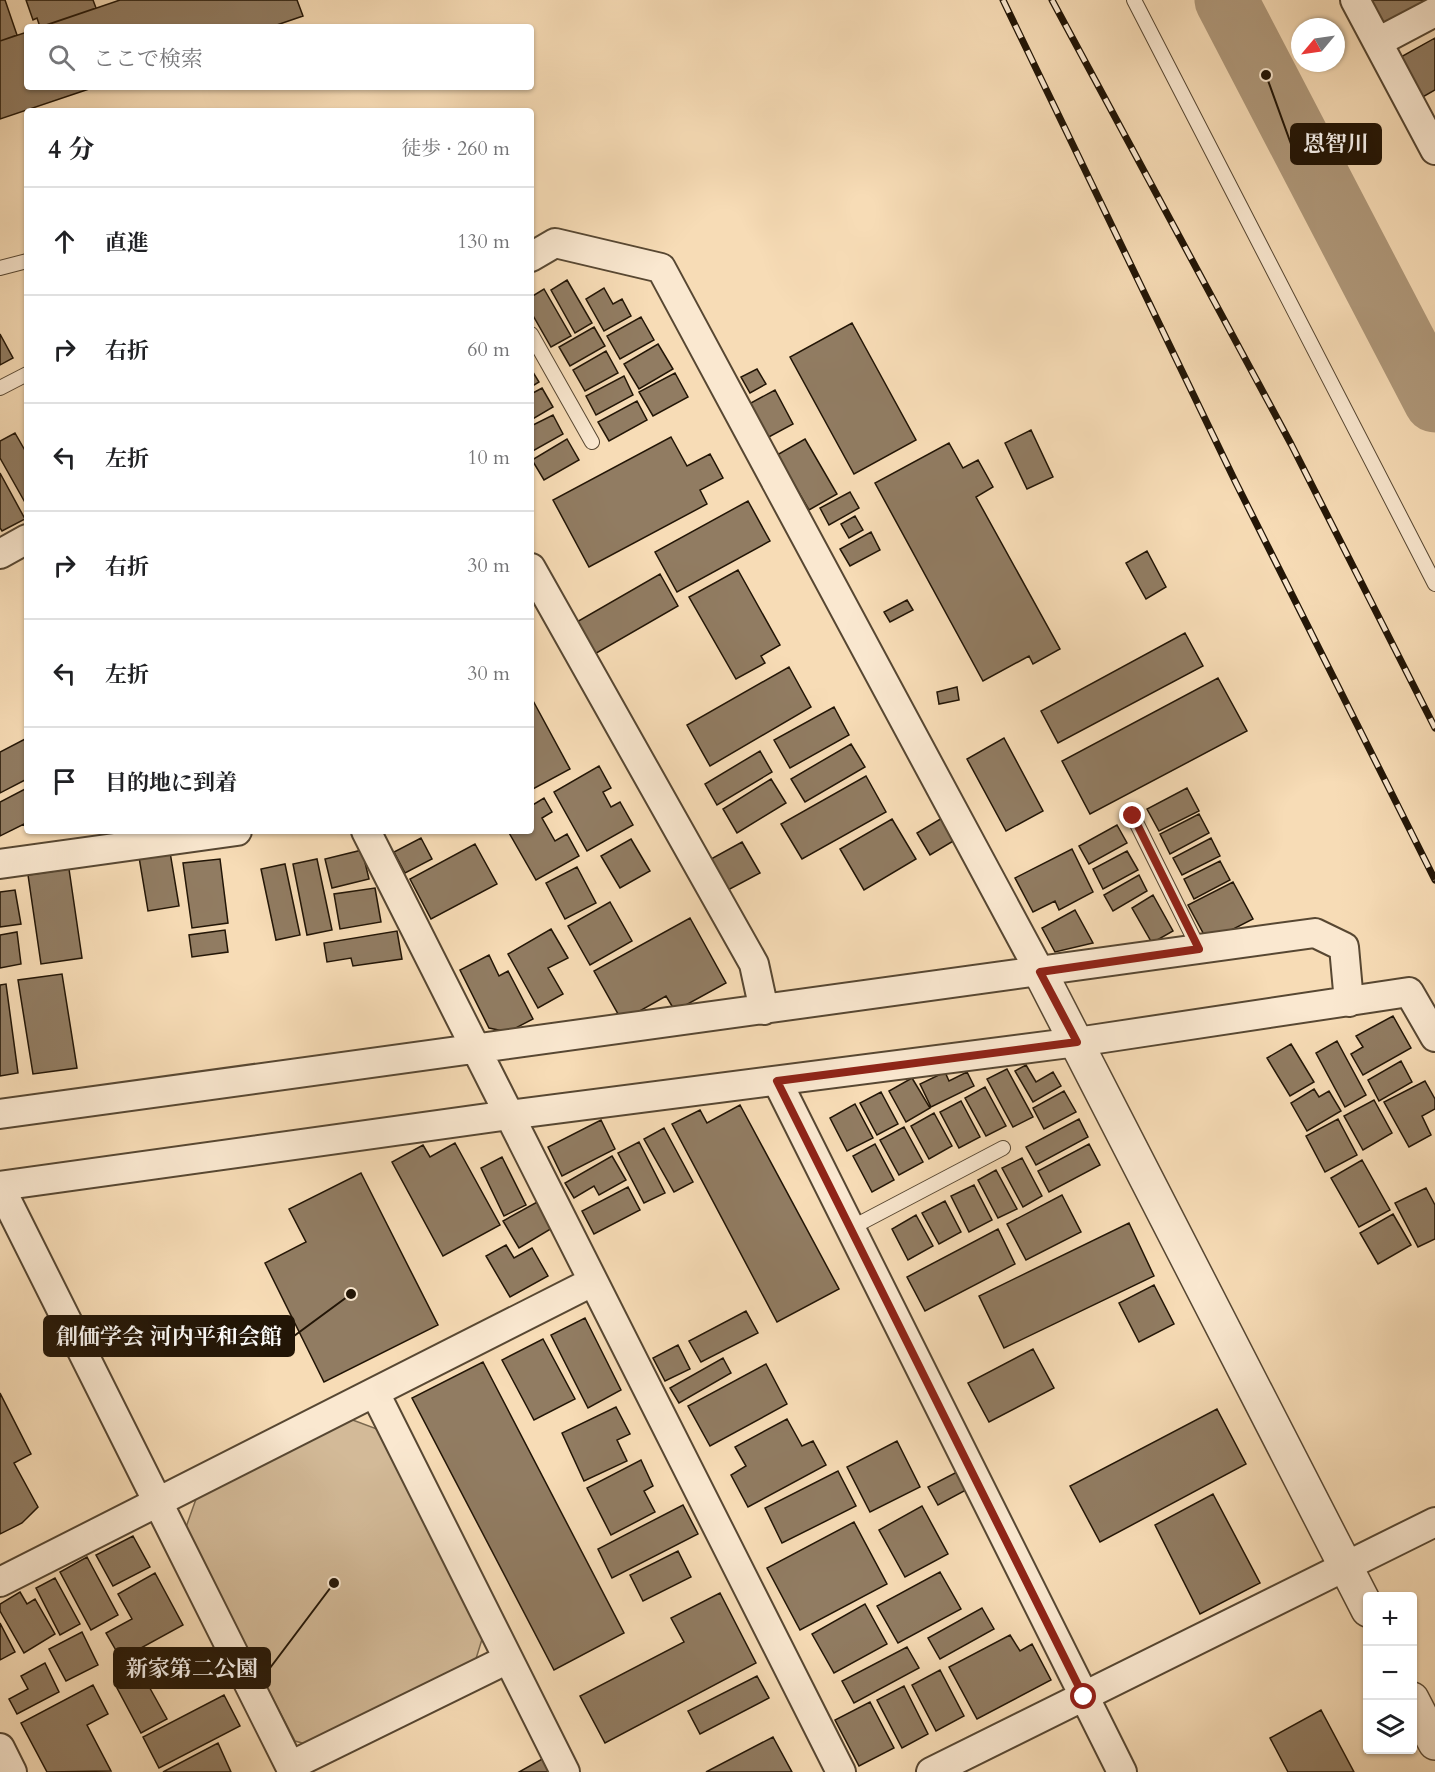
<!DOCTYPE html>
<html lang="ja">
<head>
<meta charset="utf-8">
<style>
	body { margin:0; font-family:Cardo,"Noto Serif JP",serif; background:#f2f2f2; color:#202124 }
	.controls { position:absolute; right:18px; bottom:18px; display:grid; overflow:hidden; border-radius:6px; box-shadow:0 2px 4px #0004 }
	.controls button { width:54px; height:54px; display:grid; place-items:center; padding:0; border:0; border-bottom:2px solid #e0e0e0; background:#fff; color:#202124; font:30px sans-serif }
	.compass { position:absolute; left:1291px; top:18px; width:54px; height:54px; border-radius:50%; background:#fff; box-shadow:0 2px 4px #0004; rotate:241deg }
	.stop { position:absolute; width:18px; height:18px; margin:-14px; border:4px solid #8f2418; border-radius:50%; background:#fff }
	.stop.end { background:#8f2418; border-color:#fff; box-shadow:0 2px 6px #0008 }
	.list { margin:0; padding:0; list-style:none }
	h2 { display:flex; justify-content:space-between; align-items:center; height:78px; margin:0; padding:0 24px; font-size:26px }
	h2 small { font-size:20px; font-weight:400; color:#757577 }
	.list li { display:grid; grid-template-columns:39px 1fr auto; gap:18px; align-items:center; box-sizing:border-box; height:108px; padding:0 24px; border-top:2px solid #e0e0e0 }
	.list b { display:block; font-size:22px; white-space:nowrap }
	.list em { font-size:20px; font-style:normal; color:#757577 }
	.icon { flex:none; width:33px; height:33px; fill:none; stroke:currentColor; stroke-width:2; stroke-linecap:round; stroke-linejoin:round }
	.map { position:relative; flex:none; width:1435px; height:1772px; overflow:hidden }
	.search { position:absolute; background:#fff; box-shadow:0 2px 4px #0004; left:24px; top:24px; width:510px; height:66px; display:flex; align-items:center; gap:15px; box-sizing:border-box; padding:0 21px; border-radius:6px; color:#757577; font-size:22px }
	.panel { position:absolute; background:#fff; box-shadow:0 2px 4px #0004; left:24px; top:108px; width:510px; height:726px; border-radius:6px }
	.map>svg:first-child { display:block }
	.green { fill:#d3ba98; stroke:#7a684f; stroke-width:1.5 }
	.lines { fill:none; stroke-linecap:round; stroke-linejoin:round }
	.river { stroke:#af987a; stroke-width:63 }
	.building { fill:#917c62; stroke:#221506; stroke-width:1.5 }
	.service-casing { stroke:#574732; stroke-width:16 }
	.minor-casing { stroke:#574732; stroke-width:32 }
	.tertiary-casing { stroke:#574732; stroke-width:36 }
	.service { stroke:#fae8d0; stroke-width:14 }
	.minor { stroke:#fae8d0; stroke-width:28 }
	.tertiary { stroke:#fae8d0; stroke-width:33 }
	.rail-casing { stroke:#221506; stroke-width:7 }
	.rail { stroke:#fae8d0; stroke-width:4.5; stroke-dasharray:14; stroke-linecap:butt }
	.route { stroke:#8f2418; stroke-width:8 }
	.leader { fill:none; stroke:#221506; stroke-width:2 }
	.callout-dot { fill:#221506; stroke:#fae8d0; stroke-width:2 }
	.callout { fill:#221506; stroke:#221506; stroke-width:2 }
	.callout-label { font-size:22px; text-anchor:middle; font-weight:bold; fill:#fff }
</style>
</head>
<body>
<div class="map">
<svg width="1435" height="1772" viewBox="0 0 1435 1772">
	<rect width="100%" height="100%" fill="#f7dcb6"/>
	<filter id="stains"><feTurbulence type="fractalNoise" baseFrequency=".00333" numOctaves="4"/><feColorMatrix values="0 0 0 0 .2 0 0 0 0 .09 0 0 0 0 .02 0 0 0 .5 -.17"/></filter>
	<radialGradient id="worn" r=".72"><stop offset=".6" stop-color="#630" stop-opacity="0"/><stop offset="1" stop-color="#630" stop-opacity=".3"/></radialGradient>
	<path class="green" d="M350 1419 377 1429 483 1636 475 1662 313 1746 295 1741 185 1530 196 1499Z"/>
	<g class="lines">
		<path class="river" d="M1226 0 1435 401"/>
	</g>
	<path class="building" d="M0 0H5L17 35 0 41Z
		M26 0H93L96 8 40 27 37 18 33 20Z
		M120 0H297L303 16 271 27H41Z
		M1371 0H1430L1385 25Z
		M27 32V87H95L0 119V41Z
		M1435 38V90L1421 98 1399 58Z
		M567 280 592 323 575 333 551 290Z
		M604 288 613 304 622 299 631 316 604 331 586 299Z
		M544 289 571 336 551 347 531 312V297Z
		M641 317 654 340 620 359 607 336Z
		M852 323 916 440 854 474 790 357Z
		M594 327 605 346 570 366 559 347Z
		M0 334 13 358 0 365Z
		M658 344 673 369 639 389 624 364Z
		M606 351 618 373 585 391 573 370Z
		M531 369 539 382 531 387Z
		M757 369 766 384 750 393 741 377Z
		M675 373 688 397 653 416 639 392Z
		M624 376 633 395 596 415 586 396Z
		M542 388 553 407 531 420V394Z
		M775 390 793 424 767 438 749 404Z
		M637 401 647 420 609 441 598 422Z
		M553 415 563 434 531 452V426Z
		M1031 430 1053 477 1027 489 1005 443Z
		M15 433 27 454V506L0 458V441Z
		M671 437 687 466 710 454 723 478 700 490 707 504 589 567 553 500Z
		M567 439 579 460 544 480 532 460Z
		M805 439 837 494 809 510 777 455Z
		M949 443 963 468 978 460 993 487 976 497 1060 649 1033 664 1029 656 983 681 875 483Z
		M0 473 25 519 2 531 0 528Z
		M850 492 859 508 829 525 820 508Z
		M748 501 770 541 677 592 655 552Z
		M855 516 863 530 849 538 841 524Z
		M871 532 880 550 850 566 840 549Z
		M1147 551 1166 587 1146 599 1126 563Z
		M738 570 780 645 761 656 765 663 736 679 689 597Z
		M660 574 678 606 593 655 575 623Z
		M907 600 913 610 890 622 884 612Z
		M1185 633 1203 666 1058 743 1041 711Z
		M789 667 811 707 710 766 687 725Z
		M1218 678 1247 731 1090 814 1062 761Z
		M957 687 959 700 939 704 937 692Z
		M531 697 570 769 531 790Z
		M834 707 849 735 790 768 774 740Z
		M27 738V779L0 793V752Z
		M1004 738 1043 811 1006 831 967 759Z
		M851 744 865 767 805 802 791 779Z
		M760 751 772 772 717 805 705 784Z
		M599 766 611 788 603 792 611 807 620 802 633 825 587 851 554 792Z
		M866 776 886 812 802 859 781 824Z
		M771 779 786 803 737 833 723 809Z
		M27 788V831L24 824 0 836V802Z
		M1187 788 1199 811 1159 831 1147 809Z
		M544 798 552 812 542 818 555 841 567 834 579 856 536 880 508 831H531V806Z
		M1199 814 1209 833 1170 854 1160 834Z
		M942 818 955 840 930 855 917 833Z
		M892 819 916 859 864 890 840 849Z
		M1117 825 1127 843 1089 864 1079 846Z
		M421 838 432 859 405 873 394 852Z
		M1211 838 1220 856 1182 875 1173 858Z
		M631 839 650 871 620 888 601 856Z
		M742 842 760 873 728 890 711 859Z
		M475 844 497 884 431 919 410 879Z
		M1072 849 1093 892 1059 910 1055 901 1033 912 1015 878Z
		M362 850 369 879 332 888 325 859Z
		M1127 851 1138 870 1103 889 1093 869Z
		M170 852 179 906 148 911 139 857Z
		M220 859 228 923 192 928 183 863Z
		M317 859 332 930 307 935 293 864Z
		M1220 861 1230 880 1194 899 1184 879Z
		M285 864 300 935 276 940 261 869Z
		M577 867 596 903 565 919 546 883Z
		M69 869 82 958 41 964 28 875Z
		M1139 875 1147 891 1113 911 1104 895Z
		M1233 882 1253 919 1208 942 1188 905Z
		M375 888 381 922 340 929 334 894Z
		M15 890 21 924 0 927V892Z
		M1153 895 1173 931 1152 943 1132 908Z
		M610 902 632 941 590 965 568 926Z
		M1075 910 1093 943 1055 952 1042 928Z
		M690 918 726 983 675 1011 666 996 622 1021 594 971Z
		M551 929 568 958 548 968 563 994 538 1008 508 954Z
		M225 930 228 952 192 957 189 935Z
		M397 931 402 959 353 966 351 958 327 962 324 943Z
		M17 932 21 964 0 968V935Z
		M489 955 499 976 508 971 533 1019 508 1032 489 1028 460 970Z
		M62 974 77 1068 33 1074 18 980Z
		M6 984 18 1073 0 1076V985Z
		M1393 1016 1411 1048 1363 1075 1351 1054 1363 1047 1356 1036Z
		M1337 1041 1366 1095 1345 1107 1316 1053Z
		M1291 1044 1314 1082 1290 1096 1267 1058Z
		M1401 1061 1412 1082 1379 1101 1368 1080Z
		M1026 1065 1036 1082 1053 1072 1061 1086 1033 1102 1015 1071Z
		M1007 1069 1033 1117 1013 1127 987 1079Z
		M945 1072 949 1081 967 1072 974 1086 931 1107 920 1084Z
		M912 1078 930 1108 906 1122 889 1091Z
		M1425 1081 1435 1099V1109L1422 1116 1431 1135 1409 1147 1384 1102Z
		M985 1087 1006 1126 986 1136 965 1098Z
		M1314 1089 1319 1097 1329 1091 1341 1111 1307 1131 1291 1103Z
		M1064 1091 1076 1112 1044 1129 1033 1108Z
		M881 1092 898 1124 877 1135 860 1103Z
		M1374 1100 1392 1133 1363 1150 1344 1116Z
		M961 1101 980 1137 959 1148 940 1112Z
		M855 1104 873 1138 847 1151 830 1118Z
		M740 1105 839 1289 777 1322 672 1124 700 1110 707 1123Z
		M934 1113 952 1146 929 1159 911 1126Z
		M1079 1119 1088 1137 1036 1165 1026 1147Z
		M1338 1119 1357 1155 1325 1172 1306 1136Z
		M601 1120 615 1149 562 1176 548 1147Z
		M904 1127 923 1162 899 1175 880 1140Z
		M664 1128 693 1182 674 1192 644 1139Z
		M639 1142 665 1193 644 1203 618 1153Z
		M455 1143 500 1225 443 1256 392 1162 423 1145 430 1157Z
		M875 1144 894 1180 872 1192 853 1156Z
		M1089 1144 1100 1165 1049 1192 1038 1171Z
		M612 1156 626 1180 599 1195 594 1186 574 1198 565 1183Z
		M502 1157 526 1205 504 1216 481 1168Z
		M1022 1158 1042 1196 1023 1207 1002 1168Z
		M1362 1160 1390 1210 1359 1227 1331 1178Z
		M996 1170 1017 1209 998 1218 978 1180Z
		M361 1173 438 1325 324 1382 265 1263 306 1242 289 1209Z
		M974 1185 992 1220 969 1232 951 1196Z
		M628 1187 640 1210 594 1234 582 1211Z
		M1426 1188 1435 1205V1239L1418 1247 1395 1203Z
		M1062 1195 1081 1232 1026 1260 1007 1224Z
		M539 1201 554 1227 519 1248 503 1221Z
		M945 1201 961 1232 939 1244 922 1213Z
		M1393 1214 1411 1245 1378 1264 1360 1233Z
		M916 1215 933 1246 908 1260 892 1229Z
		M1129 1223 1154 1276 1004 1348 979 1296Z
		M998 1229 1015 1264 925 1311 907 1277Z
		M506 1245 514 1258 532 1248 548 1276 510 1297 486 1256Z
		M1154 1285 1174 1324 1139 1342 1119 1303Z
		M746 1311 758 1333 701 1362 689 1341Z
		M585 1318 621 1390 588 1408 551 1335Z
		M543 1339 575 1399 534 1420 502 1360Z
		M678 1345 690 1369 665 1381 653 1358Z
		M1033 1349 1054 1388 989 1422 968 1383Z
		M723 1358 731 1373 679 1403 670 1388Z
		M483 1362 624 1633 554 1670 412 1398Z
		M766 1364 787 1404 710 1446 688 1406Z
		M0 1393 31 1454 14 1463 38 1507 22 1523 0 1534Z
		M616 1407 630 1434 617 1440 627 1461 584 1481 562 1433Z
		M1217 1409 1246 1464 1100 1542 1070 1486Z
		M787 1419 802 1446 813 1441 826 1465 748 1507 731 1475 746 1466 735 1447Z
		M897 1441 920 1487 870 1512 847 1467Z
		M641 1460 653 1486 644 1491 655 1512 611 1535 587 1488Z
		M838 1471 856 1506 782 1543 765 1508Z
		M957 1472 966 1490 938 1505 928 1487Z
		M1213 1494 1260 1583 1200 1614 1155 1525Z
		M683 1505 698 1534 612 1578 598 1549Z
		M922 1506 948 1554 905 1577 879 1530Z
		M854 1522 887 1584 800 1630 767 1568Z
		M133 1536 150 1567 113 1586 96 1555Z
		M678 1551 691 1577 643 1601 630 1575Z
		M87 1557 118 1615 91 1630 60 1572Z
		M940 1572 961 1609 898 1643 877 1606Z
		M155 1573 183 1625 121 1659 106 1633 132 1619 118 1594Z
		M55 1578 80 1624 60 1635 36 1588Z
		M20 1592 27 1604 35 1599 55 1634 24 1653 0 1611V1604Z
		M720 1593 756 1663 605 1743 580 1696 684 1642 671 1618Z
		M865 1604 887 1644 834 1673 812 1634Z
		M982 1608 994 1629 940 1659 928 1638Z
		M0 1623 15 1652 0 1660Z
		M82 1632 98 1665 66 1681 49 1649Z
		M1010 1635 1020 1651 1032 1644 1051 1680 977 1719 949 1667Z
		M907 1647 919 1668 854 1703 842 1681Z
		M45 1663 59 1692 17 1714 9 1699 28 1689 21 1676Z
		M940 1670 964 1716 936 1731 912 1685Z
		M142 1674 167 1719 141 1733 117 1688Z
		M757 1676 769 1698 700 1734 688 1711Z
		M93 1685 108 1714 87 1725 111 1771 47 1772 21 1723Z
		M904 1686 928 1734 902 1748 877 1700Z
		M224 1695 240 1726 159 1768 143 1737Z
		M870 1702 894 1748 859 1766 835 1720Z
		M1321 1710 1354 1772H1288L1270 1738Z
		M773 1737 792 1772H706Z
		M218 1743 231 1772H163Z
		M544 1758 552 1772H519Z"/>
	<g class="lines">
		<defs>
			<path id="service" d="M1134 0 1435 584
				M0 268 27 261
				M531 334 592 442
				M0 388 27 374
				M1133 816 1199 949
				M851 1228 1003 1148"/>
			<path id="minor" d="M1355 0 1435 150
				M1378 42 1435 12
				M531 257 555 243 661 268 1040 972
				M0 554 27 539
				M531 568 754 964 764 1010
				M366 831 841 1772
				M0 864 237 831
				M777 1081 1122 1772
				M0 1114 1315 933 1344 947 1349 1002
				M0 1186 509 1115 1077 1042 1409 992 1435 1037
				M0 1187 293 1772
				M375 1393 565 1772
				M0 1582 592 1282
				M0 1748 12 1772
				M290 1766 508 1659
				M931 1772 1435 1522"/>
			<path id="tertiary" d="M1040 972 1368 1610
				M1412 1699 1435 1743"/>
		</defs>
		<use href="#service" class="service-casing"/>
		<use href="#minor" class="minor-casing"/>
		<use href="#tertiary" class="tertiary-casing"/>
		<use href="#service" class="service"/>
		<use href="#minor" class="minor"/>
		<use href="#tertiary" class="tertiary"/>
		<defs>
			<path id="rail" d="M1003 0 1236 483 1435 880
				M1052 0 1291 444 1435 728"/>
		</defs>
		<use href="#rail" class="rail-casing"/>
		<use href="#rail" class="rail"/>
	</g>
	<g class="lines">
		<path class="route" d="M1084 1697 777 1081 1077 1042 1040 972 1199 949 1133 816"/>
	</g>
	<path class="leader" d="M1266 75L1291 144M351 1294L294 1336M334 1583L270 1668"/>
	<g class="callout-dot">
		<circle cx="1266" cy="75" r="6"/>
		<circle cx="351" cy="1294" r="6"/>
		<circle cx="334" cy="1583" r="6"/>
	</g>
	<g class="callout">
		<rect x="1291" y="124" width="90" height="40" rx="6"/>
		<rect x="44" y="1316" width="250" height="40" rx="6"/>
		<rect x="114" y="1648" width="156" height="40" rx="6"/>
	</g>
	<g class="callout-label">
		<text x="1336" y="151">恩智川</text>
		<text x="169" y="1344">創価学会 河内平和会館</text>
		<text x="192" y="1676">新家第二公園</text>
	</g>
	<rect width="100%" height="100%" filter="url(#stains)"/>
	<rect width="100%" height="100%" fill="url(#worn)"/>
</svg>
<div class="controls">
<button>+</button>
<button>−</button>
<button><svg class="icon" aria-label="layers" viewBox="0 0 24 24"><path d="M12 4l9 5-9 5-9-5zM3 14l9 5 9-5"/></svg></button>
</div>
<svg class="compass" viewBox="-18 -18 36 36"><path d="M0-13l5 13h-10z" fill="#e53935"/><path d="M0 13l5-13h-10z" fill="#757577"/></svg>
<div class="stop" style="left:1084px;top:1697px"></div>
<div class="stop end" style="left:1133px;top:816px"></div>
<div class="search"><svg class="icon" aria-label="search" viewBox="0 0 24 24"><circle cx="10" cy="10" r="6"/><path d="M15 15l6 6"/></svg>ここで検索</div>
<section class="panel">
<h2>4 分<small>徒歩 · 260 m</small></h2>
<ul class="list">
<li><svg class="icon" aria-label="ahead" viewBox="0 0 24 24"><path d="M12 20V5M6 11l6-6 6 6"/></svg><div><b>直進</b></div><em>130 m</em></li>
<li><svg class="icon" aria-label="right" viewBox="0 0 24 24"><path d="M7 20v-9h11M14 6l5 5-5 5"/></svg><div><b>右折</b></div><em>60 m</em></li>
<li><svg class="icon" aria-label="left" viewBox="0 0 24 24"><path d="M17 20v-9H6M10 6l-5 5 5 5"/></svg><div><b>左折</b></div><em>10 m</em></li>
<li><svg class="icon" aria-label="right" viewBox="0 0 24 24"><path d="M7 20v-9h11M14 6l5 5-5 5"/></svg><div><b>右折</b></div><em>30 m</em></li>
<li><svg class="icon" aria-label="left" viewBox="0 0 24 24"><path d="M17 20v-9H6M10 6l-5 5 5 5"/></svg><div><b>左折</b></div><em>30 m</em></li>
<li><svg class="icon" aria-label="arrive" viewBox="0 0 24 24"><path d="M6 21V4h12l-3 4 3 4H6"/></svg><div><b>目的地に到着</b></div></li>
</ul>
</section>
</div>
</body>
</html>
